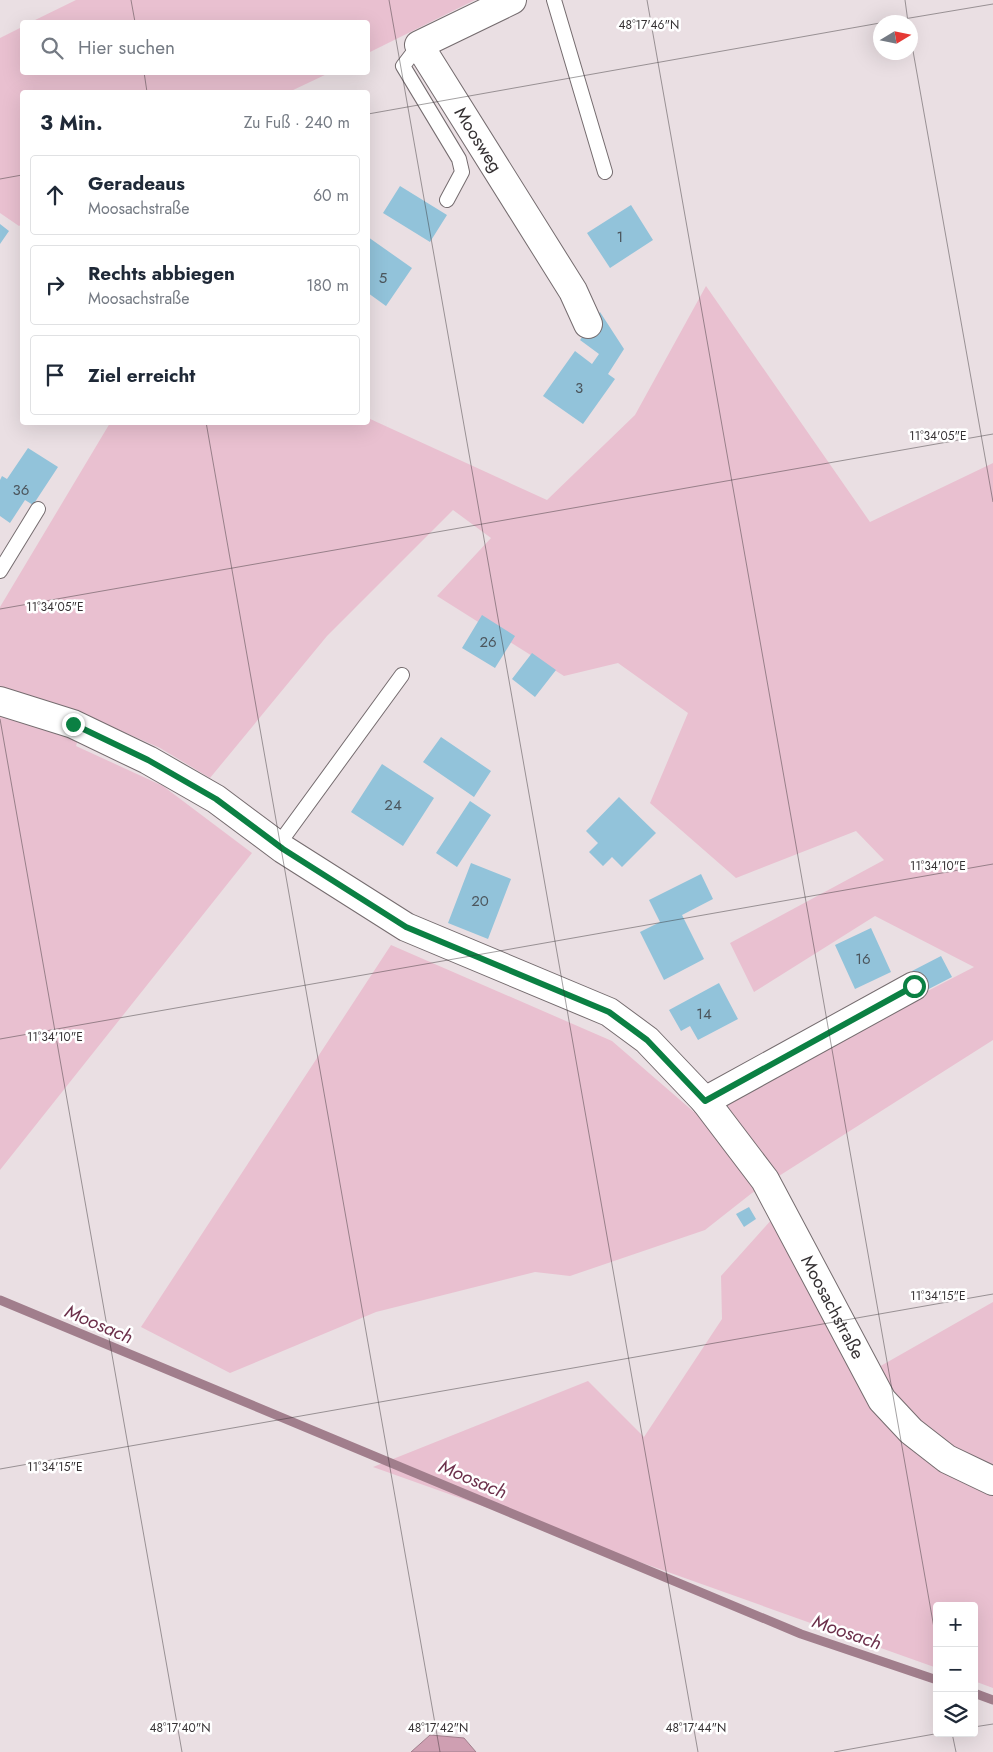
<!DOCTYPE html>
<html lang="de">
<head>
<meta charset="utf-8">
<style>
	body { margin:0; font-family:Jost,sans-serif; background:#f6f6f7; color:#1f2937 }
	.controls { position:absolute; right:15px; bottom:15px; display:grid; overflow:hidden; border-radius:5px; box-shadow:0 5px 20px #0002 }
	.controls button { width:45px; height:45px; display:grid; place-items:center; padding:0; border:0; border-bottom:1px solid #e0e1e3; background:#fff; color:#1f2937; font:25px sans-serif }
	.compass { position:absolute; left:873px; top:15px; width:45px; height:45px; border-radius:50%; background:#fff; box-shadow:0 5px 20px #0002; rotate:80deg }
	.stop { position:absolute; width:15px; height:15px; margin:-11px; border:4px solid #0b8043; border-radius:50%; background:#fff }
	.stop.end { background:#0b8043; border-color:#fff; box-shadow:0 1px 5px #0008 }
	.list { margin:0; padding:0; list-style:none }
	h2 { display:flex; justify-content:space-between; align-items:center; height:65px; margin:0; padding:0 20px; font-size:21px }
	h2 small { font-size:16px; font-weight:400; color:#747a83 }
	.list li { display:grid; grid-template-columns:32px 1fr auto; gap:15px; align-items:center; box-sizing:border-box; height:80px; margin:0 10px 10px; padding:0 10px; border:1px solid #e0e1e3; border-radius:5px }
	.list b { display:block; font-size:19px; white-space:nowrap }
	.list p { margin:0; font-size:16px; white-space:nowrap; color:#747a83 }
	.list em { font-size:16px; font-style:normal; color:#747a83 }
	.icon { flex:none; width:28px; height:28px; fill:none; stroke:currentColor; stroke-width:2; stroke-linecap:round; stroke-linejoin:round }
	.map { position:relative; flex:none; width:993px; height:1752px; overflow:hidden }
	.search { position:absolute; background:#fff; box-shadow:0 5px 20px #0002; left:20px; top:20px; width:350px; height:55px; display:flex; align-items:center; gap:12px; box-sizing:border-box; padding:0 18px; border-radius:5px; color:#747a83; font-size:19px }
	.panel { position:absolute; background:#fff; box-shadow:0 5px 20px #0002; left:20px; top:90px; width:350px; height:335px; border-radius:5px }
	.map>svg:first-child { display:block }
	.green { fill:#e9c0d0 }
	.water { fill:#cf9fb2; stroke:#a17e8c }
	.lines { fill:none; stroke-linecap:round; stroke-linejoin:round }
	.stream { stroke:#a17e8c; stroke-width:9 }
	.building { fill:#92c3da }
	.lane-casing { stroke:#756c6f; stroke-width:16 }
	.street-casing { stroke:#756c6f; stroke-width:30 }
	.lane { stroke:#fff; stroke-width:14 }
	.street { stroke:#fff; stroke-width:28 }
	.route { stroke:#0b8043; stroke-width:6 }
	.ticks { fill:none; stroke:#353133; stroke-width:1; stroke-opacity:0.45 }
	.labels { text-anchor:middle; dominant-baseline:central; stroke-width:5; stroke-linejoin:round; paint-order:stroke }
	.number-label { font-size:15px; fill:#4c565d }
	.street-label { font-size:18px; fill:#353133; stroke:#fff }
	.water-label { font-size:19px; font-style:italic; fill:#6c304b; stroke:#fff }
	.ticks-label { font-size:12px; text-anchor:middle; fill:#353133; stroke:#fff; stroke-width:5; stroke-linejoin:round; paint-order:stroke }
</style>
</head>
<body>
<div class="map">
<svg width="993" height="1752" viewBox="0 0 993 1752">
	<rect width="100%" height="100%" fill="#eadfe3"/>
	<path class="green" d="M76 0H475L368 53V22H31Z
		M22 27V72L329 73 289 92H22V224L19 226 0 213V38Z
		M706 286 870 522 993 463V1040L752 1193 705 1230 570 1276 535 1272 376 1312 230 1373 141 1327 391 945 612 1041 694 1112 974 967 875 916 754 992 730 943 884 860 856 831 736 878 650 803 688 713 618 663 564 676 437 596 491 538 453 510 327 636 210 778 160 748 85 715 76 746 163 786 252 853 0 1170V607L110 423 368 422V418L547 500 635 415Z
		M773 1218 856 1380 993 1302V1688L974 1681V1606H937V1668L373 1467 588 1381 644 1437 722 1319 721 1276Z"/>
	<path class="water" d="M430 1735 464 1738 476 1752H411Z"/>
	<g class="lines">
		<path class="stream" d="M0 1300 801 1634 937 1680
			M974 1693 993 1700"/>
	</g>
	<path class="building" d="M400 186 447 215 430 242 383 213Z
		M631 205 653 240 610 268 587 233Z
		M0 224 9 231 0 244Z
		M368 237 412 268 386 306 368 293Z
		M600 312 624 349 608 374 615 379 583 424 543 396 575 351 592 364 599 354 580 340Z
		M28 448 58 467 33 505 25 500 10 523 0 516V480L2 476 7 479Z
		M482 615 515 636 495 668 462 648Z
		M532 653 556 670 535 697 512 679Z
		M441 737 491 771 474 797 423 762Z
		M382 764 434 798 403 846 351 812Z
		M619 797 656 833 622 867 612 857 603 866 589 852 598 843 586 831Z
		M470 801 491 815 457 867 436 853Z
		M471 863 511 879 488 939 448 923Z
		M701 874 713 899 682 915 704 959 664 980 640 932 660 922 649 900Z
		M871 928 891 972 855 989 835 945Z
		M941 956 952 977 923 992 912 971Z
		M719 983 738 1019 698 1040 690 1026 681 1031 669 1010Z
		M749 1207 756 1219 744 1227 736 1214Z"/>
	<g class="lines">
		<defs>
			<path id="lane" d="M554 0 605 172
				M419 45 403 66 459 159 462 172 447 200
				M0 571 38 509
				M278 845 402 675"/>
			<g id="street">
				<path id="s1" d="M512 0 419 45 573 291 588 324"/>
				<path id="s2" d="M0 701 73 724 148 760 216 799 283 849 406 927 609 1012 647 1040 705 1101 765 1180 882 1400 911 1431 947 1459 993 1481"/>
				<path d="M705 1101 914 986"/>
			</g>
		</defs>
		<use href="#lane" class="lane-casing"/>
		<use href="#street" class="street-casing"/>
		<use href="#lane" class="lane"/>
		<use href="#street" class="street"/>
	</g>
	<g class="lines">
		<path class="route" d="M73 724 148 760 216 799 283 849 406 927 609 1012 647 1040 705 1101 914 986"/>
	</g>
	<path class="ticks" d="M131 0 135 22M389 0 698 1752M647 0 937 1645M905 0 908 22M886 22 993 4M910 34 993 502M144 72 147 92M368 114 880 23M0 179 22 175M206 422 440 1752M0 609 993 434M0 719 182 1752M0 1039 993 864M0 1469 993 1294M974 1727 993 1724M952 1733 956 1752M834 1752 940 1733"/>
	<g class="labels">
		<g class="number-label">
			<text x="620" y="237">1</text>
			<text x="383" y="278">5</text>
			<text x="579" y="388">3</text>
			<text x="21" y="490">36</text>
			<text x="488" y="642">26</text>
			<text x="393" y="805">24</text>
			<text x="480" y="901">20</text>
			<text x="863" y="959">16</text>
			<text x="704" y="1014">14</text>
		</g>
		<g class="street-label">
			<text stroke="none"><textPath href="#s1" startOffset="215">Moosweg</textPath></text>
			<text stroke="none"><textPath href="#s2" startOffset="1062">Moosachstraße</textPath></text>
		</g>
		<g class="water-label">
			<text transform="translate(99 1324) rotate(23)">Moosach</text>
			<text transform="translate(473 1479) rotate(23)">Moosach</text>
			<text transform="translate(847 1632) rotate(19)">Moosach</text>
		</g>
	</g>
	<g class="ticks-label">
		<text x="649" y="29">48°17'46"N</text>
		<text x="938" y="440">11°34'05"E</text>
		<text x="55" y="611">11°34'05"E</text>
		<text x="938" y="870">11°34'10"E</text>
		<text x="55" y="1041">11°34'10"E</text>
		<text x="938" y="1300">11°34'15"E</text>
		<text x="55" y="1471">11°34'15"E</text>
		<text x="180" y="1732">48°17'40"N</text>
		<text x="438" y="1732">48°17'42"N</text>
		<text x="696" y="1732">48°17'44"N</text>
	</g>
</svg>
<div class="controls">
<button>+</button>
<button>−</button>
<button><svg class="icon" aria-label="layers" viewBox="0 0 24 24"><path d="M12 4l9 5-9 5-9-5zM3 14l9 5 9-5"/></svg></button>
</div>
<svg class="compass" viewBox="-18 -18 36 36"><path d="M0-13l5 13h-10z" fill="#e53935"/><path d="M0 13l5-13h-10z" fill="#747a83"/></svg>
<div class="stop" style="left:914px;top:986px"></div>
<div class="stop end" style="left:73px;top:724px"></div>
<div class="search"><svg class="icon" aria-label="search" viewBox="0 0 24 24"><circle cx="10" cy="10" r="6"/><path d="M15 15l6 6"/></svg>Hier suchen</div>
<section class="panel">
<h2>3 Min.<small>Zu Fuß · 240 m</small></h2>
<ul class="list">
<li><svg class="icon" aria-label="ahead" viewBox="0 0 24 24"><path d="M12 20V5M6 11l6-6 6 6"/></svg><div><b>Geradeaus</b><p>Moosachstraße</p></div><em>60 m</em></li>
<li><svg class="icon" aria-label="right" viewBox="0 0 24 24"><path d="M7 20v-9h11M14 6l5 5-5 5"/></svg><div><b>Rechts abbiegen</b><p>Moosachstraße</p></div><em>180 m</em></li>
<li><svg class="icon" aria-label="arrive" viewBox="0 0 24 24"><path d="M6 21V4h12l-3 4 3 4H6"/></svg><div><b>Ziel erreicht</b></div></li>
</ul>
</section>
</div>
</body>
</html>
